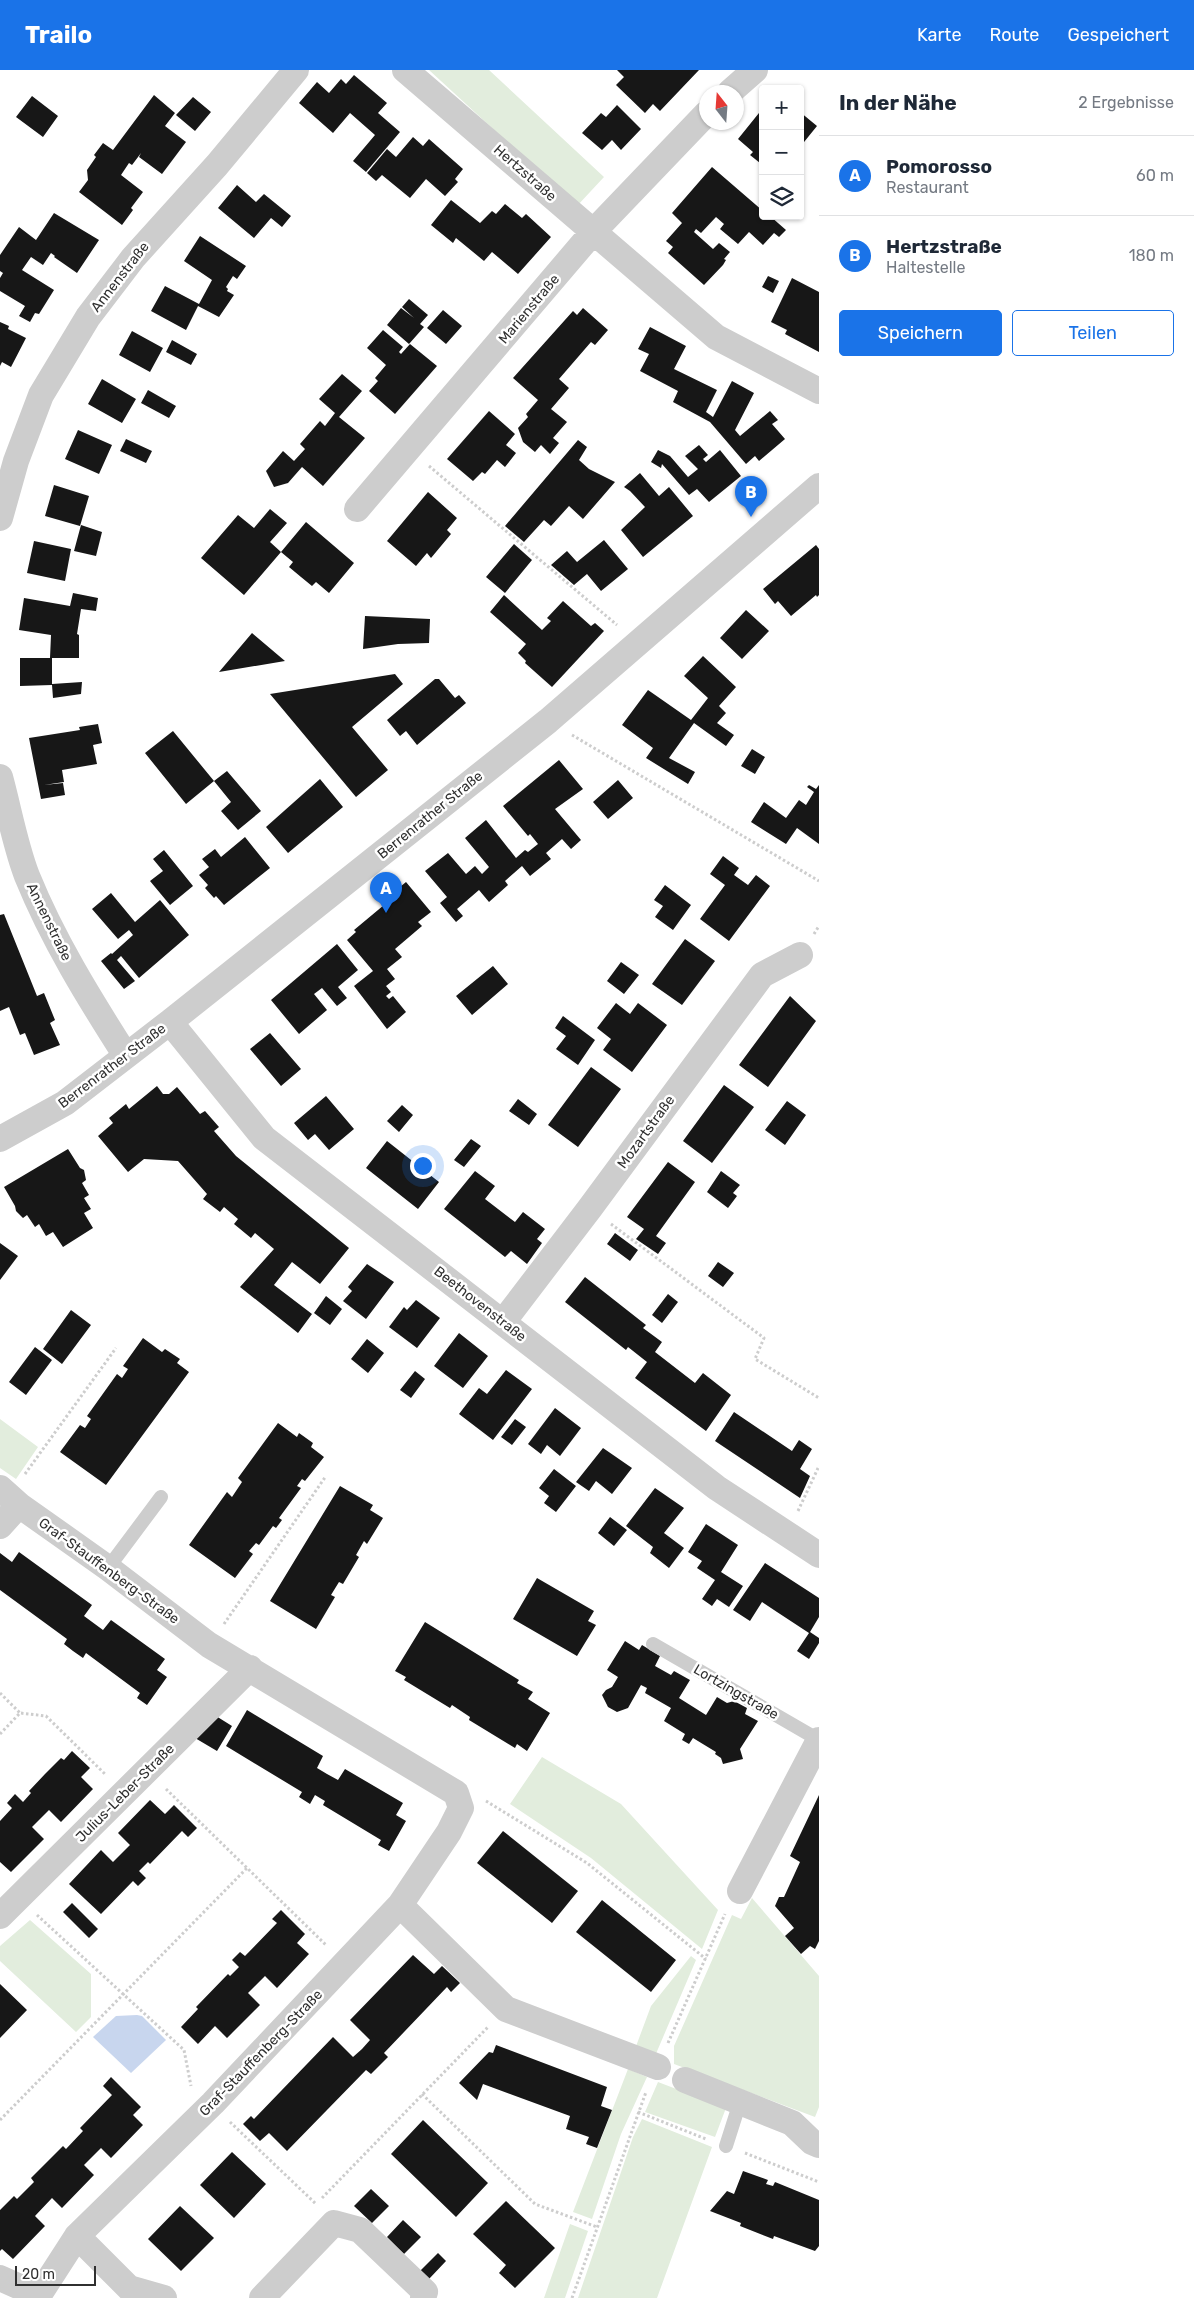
<!DOCTYPE html>
<html lang="de">
<head>
<meta charset="utf-8">
<style>
	body { margin:0; font-family:Rubik,sans-serif; background:#f6f6f7; color:#1f2937 }
	.controls { position:absolute; right:15px; top:15px; display:grid; overflow:hidden; border-radius:5px; box-shadow:0 1px 4px #0004 }
	.controls button { width:45px; height:45px; display:grid; place-items:center; padding:0; border:0; border-bottom:1px solid #e0e1e3; background:#fff; color:#1f2937; font:25px sans-serif }
	.compass { position:absolute; left:699px; top:15px; width:45px; height:45px; border-radius:50%; background:#fff; box-shadow:0 1px 4px #0004; rotate:343deg }
	.scale { position:absolute; left:15px; bottom:12px; width:81px; box-sizing:border-box; padding-left:5px; border:2px solid #303030; border-top:0; font-size:14px; line-height:18px; white-space:nowrap; color:#303030; -webkit-text-stroke:4px #fff; paint-order:stroke }
	.you { position:absolute; left:422px; top:1095px; width:18px; height:18px; margin:-12px; border:4px solid #fff; border-radius:50%; background:#1a73e8; box-shadow:0 0 0 8px #1a73e833 }
	.badge { display:grid; place-items:center; width:32px; height:32px; border-radius:50%; background:#1a73e8; color:#fff; font-size:16px; font-weight:700 }
	.pin { position:absolute; translate:-50% -41px; filter:drop-shadow(0 1px 2px #0008) }
	.pin::after { content:''; position:absolute; top:26px; width:18px; height:15px; background:inherit; clip-path:polygon(0 0,100% 0,50% 100%) }
	.list { margin:0; padding:0; list-style:none }
	h2 { display:flex; justify-content:space-between; align-items:center; height:65px; margin:0; padding:0 20px; font-size:21px }
	h2 small { font-size:16px; font-weight:400; color:#747a83 }
	.list li { display:grid; grid-template-columns:32px 1fr auto; gap:15px; align-items:center; box-sizing:border-box; height:80px; padding:0 20px; border-top:1px solid #e0e1e3 }
	.list b { display:block; font-size:19px; white-space:nowrap }
	.list p { margin:0; font-size:16px; white-space:nowrap; color:#747a83 }
	.list em { font-size:16px; font-style:normal; color:#747a83 }
	.actions { display:flex; gap:10px; padding:15px 20px }
	.actions a { flex:1; padding:11px 0; border:1px solid #1a73e8; border-radius:5px; text-align:center; font-size:18px; color:#1a73e8 }
	.actions .main { background:#1a73e8; color:#fff }
	.icon { flex:none; width:28px; height:28px; fill:none; stroke:currentColor; stroke-width:2; stroke-linecap:round; stroke-linejoin:round }
	.map { position:relative; flex:none; width:819px; height:2228px; overflow:hidden }
	header { display:flex; align-items:center; gap:30px; box-sizing:border-box; height:70px; padding:0 25px; background:#1a73e8; color:#fff }
	header strong { font-size:24px }
	nav { display:flex; gap:28px; margin-inline-start:auto; font-size:18px }
	main { display:flex }
	aside { flex:1; background:#fff }
	.map>svg:first-child { display:block }
	.green { fill:#e2eddd }
	.water { fill:#c8d6ee }
	.building { fill:#171717 }
	.lines { fill:none; stroke-linecap:round; stroke-linejoin:round }
	.path { stroke:#cdcdcd; stroke-width:3; stroke-dasharray:2.5 2.5; stroke-linecap:butt }
	.service { stroke:#cdcdcd; stroke-width:14 }
	.minor { stroke:#cdcdcd; stroke-width:26 }
	.labels { text-anchor:middle; dominant-baseline:central; stroke-width:5; stroke-linejoin:round; paint-order:stroke }
	.street-label { font-size:14px; fill:#303030; stroke:#fff }
</style>
</head>
<body>
<header>
<strong>Trailo</strong>
<nav><a>Karte</a><a>Route</a><a>Gespeichert</a></nav>
</header>
<main>
<div class="map">
<svg width="819" height="2228" viewBox="0 0 819 2228">
	<rect width="100%" height="100%" fill="#fff"/>
	<path class="green" d="M429 0H489L604 107 577 136Z
		M0 1349 38 1377 16 1409 0 1398Z
		M542 1687 621 1734 718 1840 702 1879 591 1788 510 1734Z
		M752 1828 819 1906V2037L815 2047 674 1994V1976L732 1845 741 1849Z
		M30 1850 91 1904V1947L76 1962 0 1891V1876Z
		M691 1886 696 1890 655 1986 635 1979 651 1936Z
		M628 1999 647 2007 621 2064 592 2149 573 2142Z
		M658 2012 726 2038 715 2067 645 2042Z
		M642 2049 712 2077 657 2228H578L633 2067Z
		M570 2154 588 2161 565 2228H544Z"/>
	<path class="water" d="M137 1945 142 1946 166 1970 131 2003 93 1967 116 1946Z"/>
	<path class="building" d="M617 0H699L660 41 653 34 645 43 616 15 624 7Z
		M354 5 387 33 378 43 400 62 366 102 353 91 375 65 350 43 333 63 299 33 317 12 329 23 341 9 346 14Z
		M154 25 175 43 165 56 186 72 162 104 139 87 141 83 132 95 129 93 121 105 143 122 131 138 133 140 122 155 79 122 88 110 87 100 96 87 94 85 103 73 113 80Z
		M32 26 58 46 43 67 16 47Z
		M193 27 211 42 195 61 176 45Z
		M617 35 641 59 621 80 612 70 602 80 582 63 601 43 606 47Z
		M763 38V91L760 93 750 85 753 82 738 69Z
		M800 42 817 56 800 77Z
		M413 67 423 76 429 69 463 99 455 109 458 112 445 126 426 109 410 128 382 105 376 111 367 103 387 79 396 87Z
		M712 97 763 141V146H770L786 160 779 167 774 163 763 175 749 162 738 174 720 159 724 154 716 147 701 163 696 159 694 162 713 179 719 173 730 182 724 189 726 190 723 195 704 215 668 183 673 177 666 171 682 153 672 143Z
		M237 115 256 132 264 124 291 146 282 157 271 148 254 168 218 138Z
		M451 130 480 153 492 141 496 144 505 134 522 148 526 144 551 167 518 204 492 182 484 191 456 168 453 173 431 155Z
		M54 143 99 170 77 203 54 187 55 186 51 183 43 195 31 187 22 200 54 220 39 244 35 243 30 252 19 246 25 236 0 221V208L3 203 0 201V185L19 157 36 170Z
		M200 166 246 196 237 209 233 206 226 217 228 219 227 221 234 225 219 247 198 236 186 260 151 241 165 216 199 234 212 210 184 191Z
		M768 206 779 211 773 223 762 217Z
		M792 208 819 222V282L785 264 787 260 771 252Z
		M409 229 428 245 420 254 424 257 409 274 387 255 401 238 414 248 402 237Z
		M583 238 608 260 595 275 591 272 559 309 569 318 551 339 567 352 553 368 559 373 550 384 541 375 535 382 523 372 518 358 528 347 526 344 538 330 513 308 573 241 577 245Z
		M443 240 462 256 446 274 427 258Z
		M0 252 9 256 8 259 26 268 11 297 2 292 0 296Z
		M650 257 686 276 674 299 717 320 706 342 713 347 732 311 754 323 735 360 740 366 770 341 778 350 772 354 785 369 759 391 755 386 746 394 710 352 673 332 678 321 640 301 649 284 638 279Z
		M383 260 403 277 399 282 401 284 410 274 437 296 395 344 369 321 378 311 375 308 386 295 367 278Z
		M132 261 163 278 150 302 119 285Z
		M172 270 197 284 191 295 166 282Z
		M342 304 362 321 339 347 365 368 323 416 302 397 288 413 274 417 266 401 283 381 294 391 305 379 300 374 320 351 325 356 335 343 319 329Z
		M102 309 136 329 122 353 88 334Z
		M148 320 176 336 169 348 141 333Z
		M489 341 515 364 506 375 516 383 505 397 497 390 485 404 482 402 473 411 447 389Z
		M78 360 112 375 99 404 65 389Z
		M126 369 152 381 146 393 120 381Z
		M578 370 587 377 579 390 589 399 615 412 583 449 569 436 551 456 544 450 524 472 505 456Z
		M699 375 708 385 703 389 706 392 720 380 741 406 709 432 697 419 689 425 662 394 661 398 651 392 658 380 670 386 688 407 698 399 685 386Z
		M640 403 659 426 669 417 693 446 643 487 621 460 645 437 630 421 624 417Z
		M54 415 89 426 80 456 45 446Z
		M428 422 457 448 447 460 451 464 431 488 427 483 416 496 387 471Z
		M270 439 287 453 270 472 281 482 244 525 201 488 238 445 254 458Z
		M306 452 354 493 329 523 316 512 312 516 301 507 289 497 293 492 281 482Z
		M81 455 102 462 96 486 74 481Z
		M604 470 628 499 601 521 587 504 574 515 551 495 567 481 577 492Z
		M34 471 71 479 65 511 27 503Z
		M514 474 532 490 505 523 486 507Z
		M816 475 819 479V525L817 527 816 525 791 546 778 531 775 534 763 519Z
		M73 523 98 528 96 541 81 539 77 564 79 565V588H52V614L82 612 81 624 53 628 52 615 20 616V588H50L51 565 19 560 24 528 70 536Z
		M504 525 542 560 551 551 547 548 563 531 591 556 595 553 604 561 552 617 525 593 526 591 518 583 526 574 490 542Z
		M746 540 769 561 742 589 720 568Z
		M365 546 430 549 429 573 398 574 363 579Z
		M252 563 285 591 219 602Z
		M703 586 736 617 719 636 726 643 717 653 734 665 726 676 694 653 669 688 695 702 688 714 646 688 653 678 622 655 648 620 691 650 708 628 684 606Z
		M395 604 403 614 352 657 388 700 356 727 270 624Z
		M435 609H439L455 628 459 625 466 633 417 675 406 661 400 666 387 650Z
		M98 654 102 673 93 675 97 694 62 700 64 712 44 715 63 713 65 725 41 729 29 668 80 660 79 657Z
		M173 661 214 711 186 734 145 683Z
		M752 679 765 687 755 704 741 696Z
		M559 690 583 719 555 739 581 770 571 779 562 769 546 783 551 789 530 806 522 796 505 811 508 815 489 832 479 820 457 839 463 846 456 852 440 833 447 827 425 801 448 783 466 804 475 796 482 804 489 797 465 768 486 750 516 788 525 780 528 782 538 774 530 764 528 766 503 736Z
		M227 701 261 741 238 760 221 741 231 732 214 711Z
		M320 709 343 737 288 783 266 757Z
		M618 710 633 728 608 749 593 732Z
		M809 715 816 719 819 715V774L797 758 786 774 751 752 764 732 786 748 799 730 806 735 814 722 807 717Z
		M245 767 270 798 224 835 216 826 214 828 205 818 208 815 199 805 209 797 202 789 215 779 221 787Z
		M164 780 193 816 170 835 150 811 163 801 153 789Z
		M723 786 739 798 734 805 748 815 756 805 770 816 729 871 700 849 725 815 710 804Z
		M406 812 431 842 418 852 422 856 395 879 402 887 387 899 395 909 386 916 391 922 386 926 389 929 393 926 406 942 387 959 354 916 373 901 347 870 356 862 354 860 396 825 394 822Z
		M665 815 691 835 673 860 655 847 663 836 654 830Z
		M111 823 135 852 160 830 189 865 139 908 121 886 117 890 135 911 124 919 101 891 111 883 112 884 133 865 129 860 118 869 92 839Z
		M4 844 37 926 44 923 55 950 50 953 60 975 34 985 25 963 20 965 9 937 0 941V845Z
		M685 869 715 891 682 935 652 914Z
		M337 874 358 900 338 917 347 928 337 936 322 918 314 924 327 940 299 964 271 930Z
		M621 892 639 905 624 924 607 911Z
		M493 896 508 914 472 945 456 926Z
		M790 926 816 951 768 1017 739 995Z
		M616 933 630 944 638 933 667 955 632 1002 603 980 611 969 597 958Z
		M563 946 595 970 578 995 556 979 566 966 555 958Z
		M270 963 301 999 281 1016 250 979Z
		M591 997 621 1019 578 1077 548 1055Z
		M724 1015 754 1037 712 1093 683 1071Z
		M157 1016 163 1024H169L177 1017 200 1044 205 1041 219 1057 214 1061 236 1086 349 1178 320 1214 292 1192 274 1215 312 1244 298 1263 240 1217 274 1179 255 1163 251 1168 234 1154 238 1149 224 1137 220 1142 203 1129 207 1124 178 1091 144 1089 128 1102 98 1066 113 1053 109 1048 126 1034 129 1039Z
		M326 1026 354 1059 329 1080 315 1064 308 1070 294 1053Z
		M518 1029 537 1044 529 1055 509 1041Z
		M787 1031 806 1045 785 1075 765 1060Z
		M402 1035 413 1045 399 1062 387 1051Z
		M471 1069 481 1076 464 1097 454 1090Z
		M387 1071 439 1112 418 1139 366 1098Z
		M68 1079 80 1098 84 1100 86 1110 82 1113 89 1125 84 1128 91 1139 84 1143 93 1158 63 1177 53 1162 46 1166 39 1154 35 1157 27 1145 23 1148 16 1141 15 1136 4 1117Z
		M668 1092 695 1112 656 1166 666 1173 658 1184 636 1169 644 1159 627 1147Z
		M475 1101 495 1116 485 1129 515 1152 523 1142 545 1159 537 1169 542 1173 527 1194 511 1181 505 1187 444 1139Z
		M721 1101 740 1115 733 1123 737 1126 728 1138 707 1122Z
		M615 1163 638 1180 630 1191 607 1174Z
		M0 1173 18 1186 0 1210Z
		M718 1192 734 1203 723 1217 708 1206Z
		M367 1194 394 1212 366 1249 343 1231 352 1221 348 1217Z
		M585 1207 646 1255 643 1258 662 1272 655 1282 695 1313 703 1303 731 1325 706 1361 635 1308 647 1292 628 1277 626 1280 565 1232Z
		M668 1224 678 1232 662 1253 652 1245Z
		M326 1226 342 1239 330 1255 314 1243Z
		M416 1230 440 1248 417 1278 389 1257 404 1237 407 1240Z
		M71 1240 91 1255 62 1294 43 1279Z
		M459 1263 488 1286 463 1318 434 1296Z
		M143 1268 162 1282 165 1279 180 1289 177 1293 189 1302 106 1415 60 1382 80 1355 85 1358 91 1349 87 1346 117 1304 122 1308 128 1299 123 1296Z
		M367 1269 384 1283 368 1303 351 1289Z
		M35 1277 52 1290 26 1325 9 1312Z
		M506 1300 532 1319 493 1370 459 1344 479 1318 487 1324Z
		M415 1301 425 1309 411 1328 400 1320Z
		M555 1338 581 1358 560 1386 547 1375 541 1384 528 1374Z
		M734 1342 792 1381 799 1370 812 1379 800 1399 810 1406 800 1428 715 1371Z
		M515 1349 526 1357 512 1375 501 1367Z
		M278 1353 297 1367 299 1363 313 1373 311 1377 324 1387 305 1411 302 1409 297 1416 301 1418 279 1448 282 1450 276 1458 273 1456 259 1475 256 1473 249 1481 253 1484 235 1508 189 1475 227 1422 232 1427 242 1412 238 1408Z
		M603 1378 632 1398 612 1424 596 1411 589 1421 576 1412Z
		M554 1399 576 1416 556 1442 544 1433 549 1426 539 1418Z
		M340 1416 373 1435 370 1440 383 1448 367 1474 364 1471 356 1485 359 1487 343 1514 339 1512 331 1525 335 1527 316 1559 270 1531Z
		M655 1418 684 1438 664 1463 684 1478 669 1498 650 1483 653 1477 626 1456Z
		M610 1447 627 1460 614 1476 598 1463Z
		M706 1454 738 1475 721 1502 743 1516 729 1537 717 1529 712 1536 702 1529 715 1510 697 1498 702 1491 688 1482Z
		M19 1482 92 1535 84 1546 103 1560 111 1550 165 1589 157 1600 167 1607 147 1635 137 1628 140 1623 86 1583 83 1588 73 1581 64 1574 67 1569 0 1520V1483L12 1492Z
		M765 1493 819 1528V1547L810 1562 819 1568V1573L809 1589 797 1581 809 1563 777 1542 762 1532 750 1551 733 1540Z
		M537 1508 594 1541 588 1551 596 1555 577 1586 513 1549Z
		M425 1552 519 1610 517 1613 533 1622 528 1629 550 1643 527 1681 517 1674 515 1678 469 1650 470 1647 452 1635 450 1638 404 1610 406 1607 395 1601Z
		M625 1571 639 1580 642 1575 660 1586 655 1596 671 1605 674 1601 690 1610 679 1628 706 1645 717 1627 727 1633 734 1631 747 1638 745 1644 758 1651 740 1679 743 1689 723 1694 721 1688 715 1684 716 1682 693 1668 689 1674 682 1670 685 1664 664 1651 671 1638 645 1623 647 1618 641 1615 628 1638 617 1642 608 1637 602 1625 606 1620 612 1617 618 1607 607 1600Z
		M247 1640 323 1686 317 1698 327 1704 338 1710 345 1699 403 1733 396 1745 406 1751 389 1781 378 1775 381 1770 323 1735 325 1731 315 1725 310 1734 299 1727 302 1722 226 1676Z
		M216 1646 232 1656 217 1681 195 1668Z
		M72 1681 90 1698 81 1707 93 1719 61 1752 49 1740 32 1757 44 1769 11 1802 0 1792V1751L12 1738 7 1733 15 1724 23 1732 31 1723 29 1721 45 1704 61 1688 64 1690Z
		M819 1725V1871L815 1879 810 1876 801 1884 785 1866 794 1858 775 1836 779 1827H784L800 1792 790 1786Z
		M150 1730 165 1744 174 1735 197 1758 188 1767 182 1761 150 1794 148 1792 139 1801 146 1808 138 1816 133 1811 101 1844 69 1814 101 1780 113 1792 130 1775 118 1763Z
		M503 1761 578 1821 552 1853 477 1793Z
		M602 1830 676 1890 651 1922 576 1862Z
		M72 1833 98 1859 89 1868 63 1842Z
		M281 1840 305 1864 297 1873 309 1884 277 1918 265 1906 248 1923 260 1935 227 1968 215 1956 198 1974 181 1957 198 1939 196 1937 228 1904 230 1906 239 1897 232 1890 240 1882 245 1886 277 1853 272 1849Z
		M413 1885 434 1904 442 1896 460 1913 451 1922 447 1917 384 1983 388 1987 371 2004 366 2000 287 2081 269 2063 260 2071 243 2054 251 2046 254 2049 333 1967 353 1987 362 1979 370 1970 350 1950Z
		M0 1914 27 1940 0 1968Z
		M496 1975 607 2017 601 2036 612 2040 597 2078 586 2074 589 2067 566 2059 570 2046 483 2014 477 2030 459 2013 489 1982 493 1983Z
		M111 2007 141 2037 133 2045 143 2055 111 2088 101 2078 84 2095 94 2105 62 2138 52 2128 35 2146 45 2156 13 2189 2 2179 0 2181V2140L14 2126 17 2129 34 2112 31 2108 63 2076 66 2079 83 2061 80 2058 112 2025 103 2016Z
		M423 2050 488 2113 456 2147 391 2084Z
		M232 2082 266 2114 234 2148 200 2115Z
		M743 2101 768 2110 766 2114 773 2116 775 2112 819 2130V2176L815 2181 774 2166 773 2169 740 2156 741 2153 710 2141 727 2121 734 2124Z
		M371 2119 389 2136 372 2153 354 2136Z
		M506 2131 555 2178 515 2218 499 2203 506 2195 473 2164Z
		M180 2136 214 2168 181 2201 148 2169Z
		M403 2150 421 2167 404 2184 387 2167Z
		M438 2183 446 2191 429 2209 420 2201Z"/>
	<g class="lines">
		<path class="path" d="M429 396 617 555
			M572 665 819 811
			M814 864 819 856
			M611 1154 764 1268 755 1289 819 1328
			M25 1404 116 1278
			M798 1441 819 1396
			M224 1554 326 1406
			M0 1623 20 1643
			M0 1664 20 1643 46 1646 106 1705
			M166 1719 326 1875
			M486 1731 587 1793 706 1889
			M37 1845 184 1980 191 2016
			M668 1973 725 1844
			M422 2024 535 2134 597 2157
			M638 2042 706 2069
			M0 2050 247 1798
			M230 2052 316 2134
			M745 2083 819 2112
			M322 2128 488 1957
			M572 2228 646 2022"/>
		<path class="service" d="M108 1498 161 1427
			M653 1574 819 1670
			M726 2076 740 2032"/>
		<path class="minor" d="M405 0 716 267 819 321
			M730 22 755 0
			M357 439 593 162 706 44
			M0 448 16 391 41 325 88 247 133 188 217 95 296 0
			M0 707C9 740 15 775 27 806 53 870 89 928 126 986
			M170 952 264 1068 717 1418 819 1485
			M0 1069 65 1033 170 952 548 651 819 416
			M503 1252 590 1138 762 905 800 885
			M0 1418 19 1435 108 1498 209 1575 456 1723 461 1738 449 1762 400 1835 213 2033 77 2166 37 2228
			M0 1456 19 1435
			M740 1821 819 1670
			M400 1835 506 1939 658 1997
			M0 1846 250 1598
			M685 2010 792 2053 812 2072 819 2075
			M77 2166 129 2218 164 2228
			M0 2208 38 2225
			M262 2228 334 2153 360 2160 425 2222 423 2228"/>
	</g>
	<g class="labels">
		<g class="street-label">
			<text transform="translate(525 103) rotate(41)">Hertzstraße</text>
			<text transform="translate(120 207) rotate(-52)">Annenstraße</text>
			<text transform="translate(529 239) rotate(-50)">Marienstraße</text>
			<text transform="translate(430 745) rotate(-39)">Berrenrather Straße</text>
			<text transform="translate(49 852) rotate(64)">Annenstraße</text>
			<text transform="translate(112 996) rotate(-37)">Berrenrather Straße</text>
			<text transform="translate(646 1062) rotate(-54)">Mozartstraße</text>
			<text transform="translate(480 1234) rotate(38)">Beethovenstraße</text>
			<text transform="translate(109 1501) rotate(36)">Graf-Stauffenberg-Straße</text>
			<text transform="translate(736 1622) rotate(30)">Lortzingstraße</text>
			<text transform="translate(125 1723) rotate(-45)">Julius-Leber-Straße</text>
			<text transform="translate(261 1983) rotate(-46)">Graf-Stauffenberg-Straße</text>
		</g>
	</g>
</svg>
<div class="controls">
<button>+</button>
<button>−</button>
<button><svg class="icon" aria-label="layers" viewBox="0 0 24 24"><path d="M12 4l9 5-9 5-9-5zM3 14l9 5 9-5"/></svg></button>
</div>
<svg class="compass" viewBox="-18 -18 36 36"><path d="M0-13l5 13h-10z" fill="#e53935"/><path d="M0 13l5-13h-10z" fill="#747a83"/></svg>
<div class="scale">20 m</div>
<div class="you"></div>
<div class="pin badge" style="left:386px;top:843px">A</div>
<div class="pin badge" style="left:751px;top:447px">B</div>
</div>
<aside>
<h2>In der Nähe<small>2 Ergebnisse</small></h2>
<ul class="list">
<li><span class="badge">A</span><div><b>Pomorosso</b><p>Restaurant</p></div><em>60 m</em></li>
<li><span class="badge">B</span><div><b>Hertzstraße</b><p>Haltestelle</p></div><em>180 m</em></li>
</ul>
<div class="actions"><a class="main">Speichern</a><a>Teilen</a></div>
</aside>
</main>
</body>
</html>
